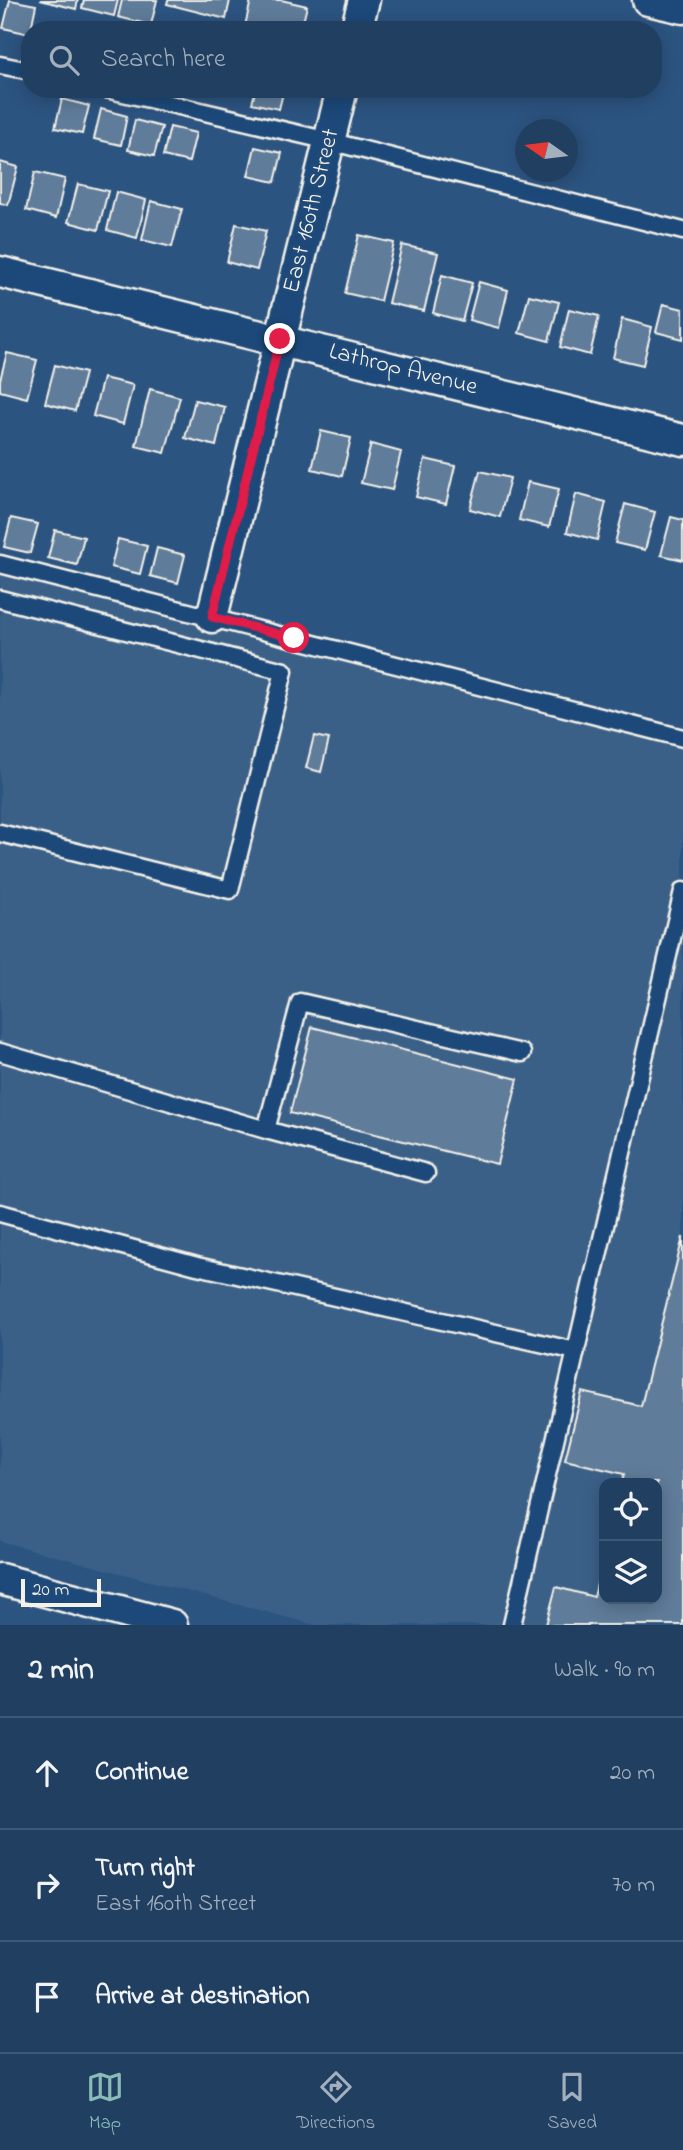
<!DOCTYPE html>
<html lang="en">
<head>
<meta charset="utf-8">
<style>
	body { margin:0; font-family:"Indie Flower",sans-serif; background:#294667; color:#f1f3f6 }
	.controls { position:absolute; right:21px; bottom:21px; display:grid; overflow:hidden; border-radius:14px; box-shadow:0 4px 18px #0003 }
	.controls button { width:63px; height:63px; display:grid; place-items:center; padding:0; border:0; border-bottom:2px solid #3e5876; background:#213f61; color:#f1f3f6; font:35px sans-serif }
	.compass { position:absolute; left:515px; top:119px; width:63px; height:63px; border-radius:50%; background:#213f61; box-shadow:0 4px 18px #0003; rotate:284deg }
	.scale { position:absolute; left:21px; bottom:18px; width:80px; box-sizing:border-box; padding-left:7px; border:4px solid #f4f1e8; border-top:0; font-size:19px; line-height:24px; white-space:nowrap; color:#f4f1e8; -webkit-text-stroke:5px #1f4a7a; paint-order:stroke }
	.stop { position:absolute; width:21px; height:21px; margin:-16px; border:5px solid #e11d48; border-radius:50%; background:#fff }
	.stop.end { background:#e11d48; border-color:#fff; box-shadow:0 2px 7px #0008 }
	.list { margin:0; padding:0; list-style:none }
	h2 { display:flex; justify-content:space-between; align-items:center; height:91px; margin:0; padding:0 28px; font-size:30px }
	h2 small { font-size:23px; font-weight:400; color:#a2afbd }
	.list li { display:grid; grid-template-columns:46px 1fr auto; gap:21px; align-items:center; box-sizing:border-box; height:112px; padding:0 28px; border-top:2px solid #3e5876 }
	.list b { display:block; font-size:26px; white-space:nowrap }
	.list p { margin:0; font-size:23px; white-space:nowrap; color:#a2afbd }
	.list em { font-size:23px; font-style:normal; color:#a2afbd }
	.icon { flex:none; width:38px; height:38px; fill:none; stroke:currentColor; stroke-width:2; stroke-linecap:round; stroke-linejoin:round }
	.map { position:relative; flex:none; width:683px; height:1625px; overflow:hidden }
	.search { position:absolute; background:#213f61; box-shadow:0 4px 18px #0003; left:21px; right:21px; top:21px; height:77px; display:flex; align-items:center; gap:18px; box-sizing:border-box; padding:0 24px; border-radius:28px; color:#a2afbd; font-size:26px }
	.sheet { height:427px; background:#213f61 }
	nav { display:flex; justify-content:space-around; align-items:center; box-sizing:border-box; height:98px; border-top:2px solid #3e5876; background:#213f61; font-size:19px; color:#a2afbd }
	nav a { display:grid; justify-items:center; gap:4px }
	nav .on { color:#8bbbb9 }
	.map>svg:first-child { display:block }
	.built { fill:#3b6088; fill-rule:evenodd }
	.building { fill:#5e7b9a; stroke:#f4f1e8; stroke-width:2 }
	.lines { fill:none; stroke-linecap:round; stroke-linejoin:round }
	.service-casing { stroke:#f4f1e8; stroke-width:21 }
	.minor-casing { stroke:#f4f1e8; stroke-width:35 }
	.service { stroke:#1f4a7a; stroke-width:16 }
	.minor { stroke:#1f4a7a; stroke-width:30 }
	.route { stroke:#e11d48; stroke-width:9 }
	.labels { text-anchor:middle; dominant-baseline:central; stroke-width:6; stroke-linejoin:round; paint-order:stroke }
	.street-label { font-size:24px; fill:#f4f1e8; stroke:#1f4a7a }
</style>
</head>
<body>
<div class="map">
<svg width="683" height="1625" viewBox="0 0 683 1625">
	<rect width="100%" height="100%" fill="#2c5481"/>
	<filter id="ink" filterUnits="userSpaceOnUse"><feTurbulence type="fractalNoise" baseFrequency=".0143" numOctaves="2"/><feDisplacementMap in="SourceGraphic" scale="14" xChannelSelector="R" yChannelSelector="G"/><feConvolveMatrix kernelMatrix="1 2 1 2 8 2 1 2 1" color-interpolation-filters="sRGB"/></filter>
	<g filter="url(#ink)">
		<path class="built" d="M0 575 361 664 683 749V1625H315L0 1541ZM604 1483H657V1599H604Z"/>
		<path class="building" d="M10 0 36 5 30 34 3 28Z
			M40 0H78L76 9Z
			M84 0H118L114 16 82 8Z
			M122 0H157L151 25 118 17Z
			M168 0H230L226 19 167 4Z
			M251 0H281L307 6 301 30H244Z
			M256 89H284L279 109 252 103Z
			M62 99 89 106 82 134 55 128Z
			M101 109 127 116 121 145 94 139Z
			M135 120 162 127 154 156 128 150Z
			M170 127 196 133 189 162 163 156Z
			M255 147 282 153 275 182 248 176Z
			M0 162 18 167 8 205 0 203Z
			M35 172 65 179 56 218 26 210Z
			M78 184 108 191 98 230 68 222Z
			M116 192 146 200 137 238 107 230Z
			M151 201 182 209 172 247 142 240Z
			M236 224 266 231 257 270 227 262Z
			M359 235 394 243 380 301 345 293Z
			M402 245 438 253 424 311 388 303Z
			M442 275 472 283 462 321 433 313Z
			M479 282 508 290 499 328 469 320Z
			M529 295 559 302 549 341 519 333Z
			M663 304 683 309V339L656 332Z
			M569 309 599 316 590 355 560 347Z
			M622 319 652 327 643 365 613 358Z
			M7 353 37 360 27 398 0 391V380Z
			M55 365 85 373 75 411 45 403Z
			M103 378 133 385 123 424 93 416Z
			M150 389 180 397 165 453 136 446Z
			M195 400 225 407 216 446 185 438Z
			M321 431 351 438 342 476 312 469Z
			M371 444 401 452 392 490 361 483Z
			M425 459 455 466 446 504 416 497Z
			M480 471 510 478 500 517 470 509Z
			M528 482 559 489 549 527 519 520Z
			M576 494 606 502 597 540 567 532Z
			M625 504 655 512 645 550 615 543Z
			M671 517 683 520V560L661 555Z
			M11 518 38 524 30 553 4 547Z
			M55 530 84 537 77 565 48 558Z
			M118 539 147 546 140 574 111 567Z
			M157 548 185 555 178 583 150 576Z
			M314 736 329 739 321 772 306 768Z
			M312 1027 518 1079 497 1164 290 1113Z
			M683 1237V1625H546L556 1587 594 1597 604 1556V1599H657V1483H622L624 1474 565 1460 582 1392 641 1406Z"/>
		<g class="lines">
			<defs>
				<path id="service" d="M0 65 30 71
					M106 89 329 141 683 231
					M0 564 683 738
					M0 599 284 671 230 890 0 833
					M0 1052 266 1130 426 1173
					M266 1130 300 1002 522 1053
					M0 1213 197 1266 576 1351
					M512 1625 683 891"/>
				<path id="minor" d="M648 0 683 8
					M356 30 364 0
					M0 272 683 440
					M212 617 342 89
					M0 1579 172 1625"/>
			</defs>
			<use href="#service" class="service-casing"/>
			<use href="#minor" class="minor-casing"/>
			<use href="#service" class="service"/>
			<use href="#minor" class="minor"/>
		</g>
	</g>
	<g class="lines" filter="url(#ink)">
		<path class="route" d="M280 339 212 617 294 638"/>
	</g>
	<g class="labels">
		<g class="street-label">
			<text transform="translate(312 211) rotate(-76)">East 160th Street</text>
			<text transform="translate(403 370) rotate(14)">Lathrop Avenue</text>
		</g>
	</g>
</svg>
<div class="controls">
<button><svg class="icon" aria-label="locate" viewBox="0 0 24 24"><circle cx="12" cy="12" r="6"/><path d="M12 2v4M12 18v4M2 12h4M18 12h4"/></svg></button>
<button><svg class="icon" aria-label="layers" viewBox="0 0 24 24"><path d="M12 4l9 5-9 5-9-5zM3 14l9 5 9-5"/></svg></button>
</div>
<svg class="compass" viewBox="-18 -18 36 36"><path d="M0-13l5 13h-10z" fill="#e53935"/><path d="M0 13l5-13h-10z" fill="#a2afbd"/></svg>
<div class="scale">20 m</div>
<div class="stop" style="left:294px;top:638px"></div>
<div class="stop end" style="left:280px;top:339px"></div>
<div class="search"><svg class="icon" aria-label="search" viewBox="0 0 24 24"><circle cx="10" cy="10" r="6"/><path d="M15 15l6 6"/></svg>Search here</div>
</div>
<section class="sheet">
<h2>2 min<small>Walk · 90 m</small></h2>
<ul class="list">
<li><svg class="icon" aria-label="ahead" viewBox="0 0 24 24"><path d="M12 20V5M6 11l6-6 6 6"/></svg><div><b>Continue</b></div><em>20 m</em></li>
<li><svg class="icon" aria-label="right" viewBox="0 0 24 24"><path d="M7 20v-9h11M14 6l5 5-5 5"/></svg><div><b>Turn right</b><p>East 160th Street</p></div><em>70 m</em></li>
<li><svg class="icon" aria-label="arrive" viewBox="0 0 24 24"><path d="M6 21V4h12l-3 4 3 4H6"/></svg><div><b>Arrive at destination</b></div></li>
</ul>
</section>
<nav>
<a class="on"><svg class="icon" aria-label="map" viewBox="0 0 24 24"><path d="M3 6l6-2 6 2 6-2v14l-6 2-6-2-6 2zM9 4v14M15 6v14"/></svg>Map</a>
<a><svg class="icon" aria-label="directions" viewBox="0 0 24 24"><path d="M12 3l9 9-9 9-9-9zM9 14v-3h6M13 9l2 2-2 2"/></svg>Directions</a>
<a><svg class="icon" aria-label="saved" viewBox="0 0 24 24"><path d="M7 4h10v16l-5-4-5 4z"/></svg>Saved</a>
</nav>
</body>
</html>
